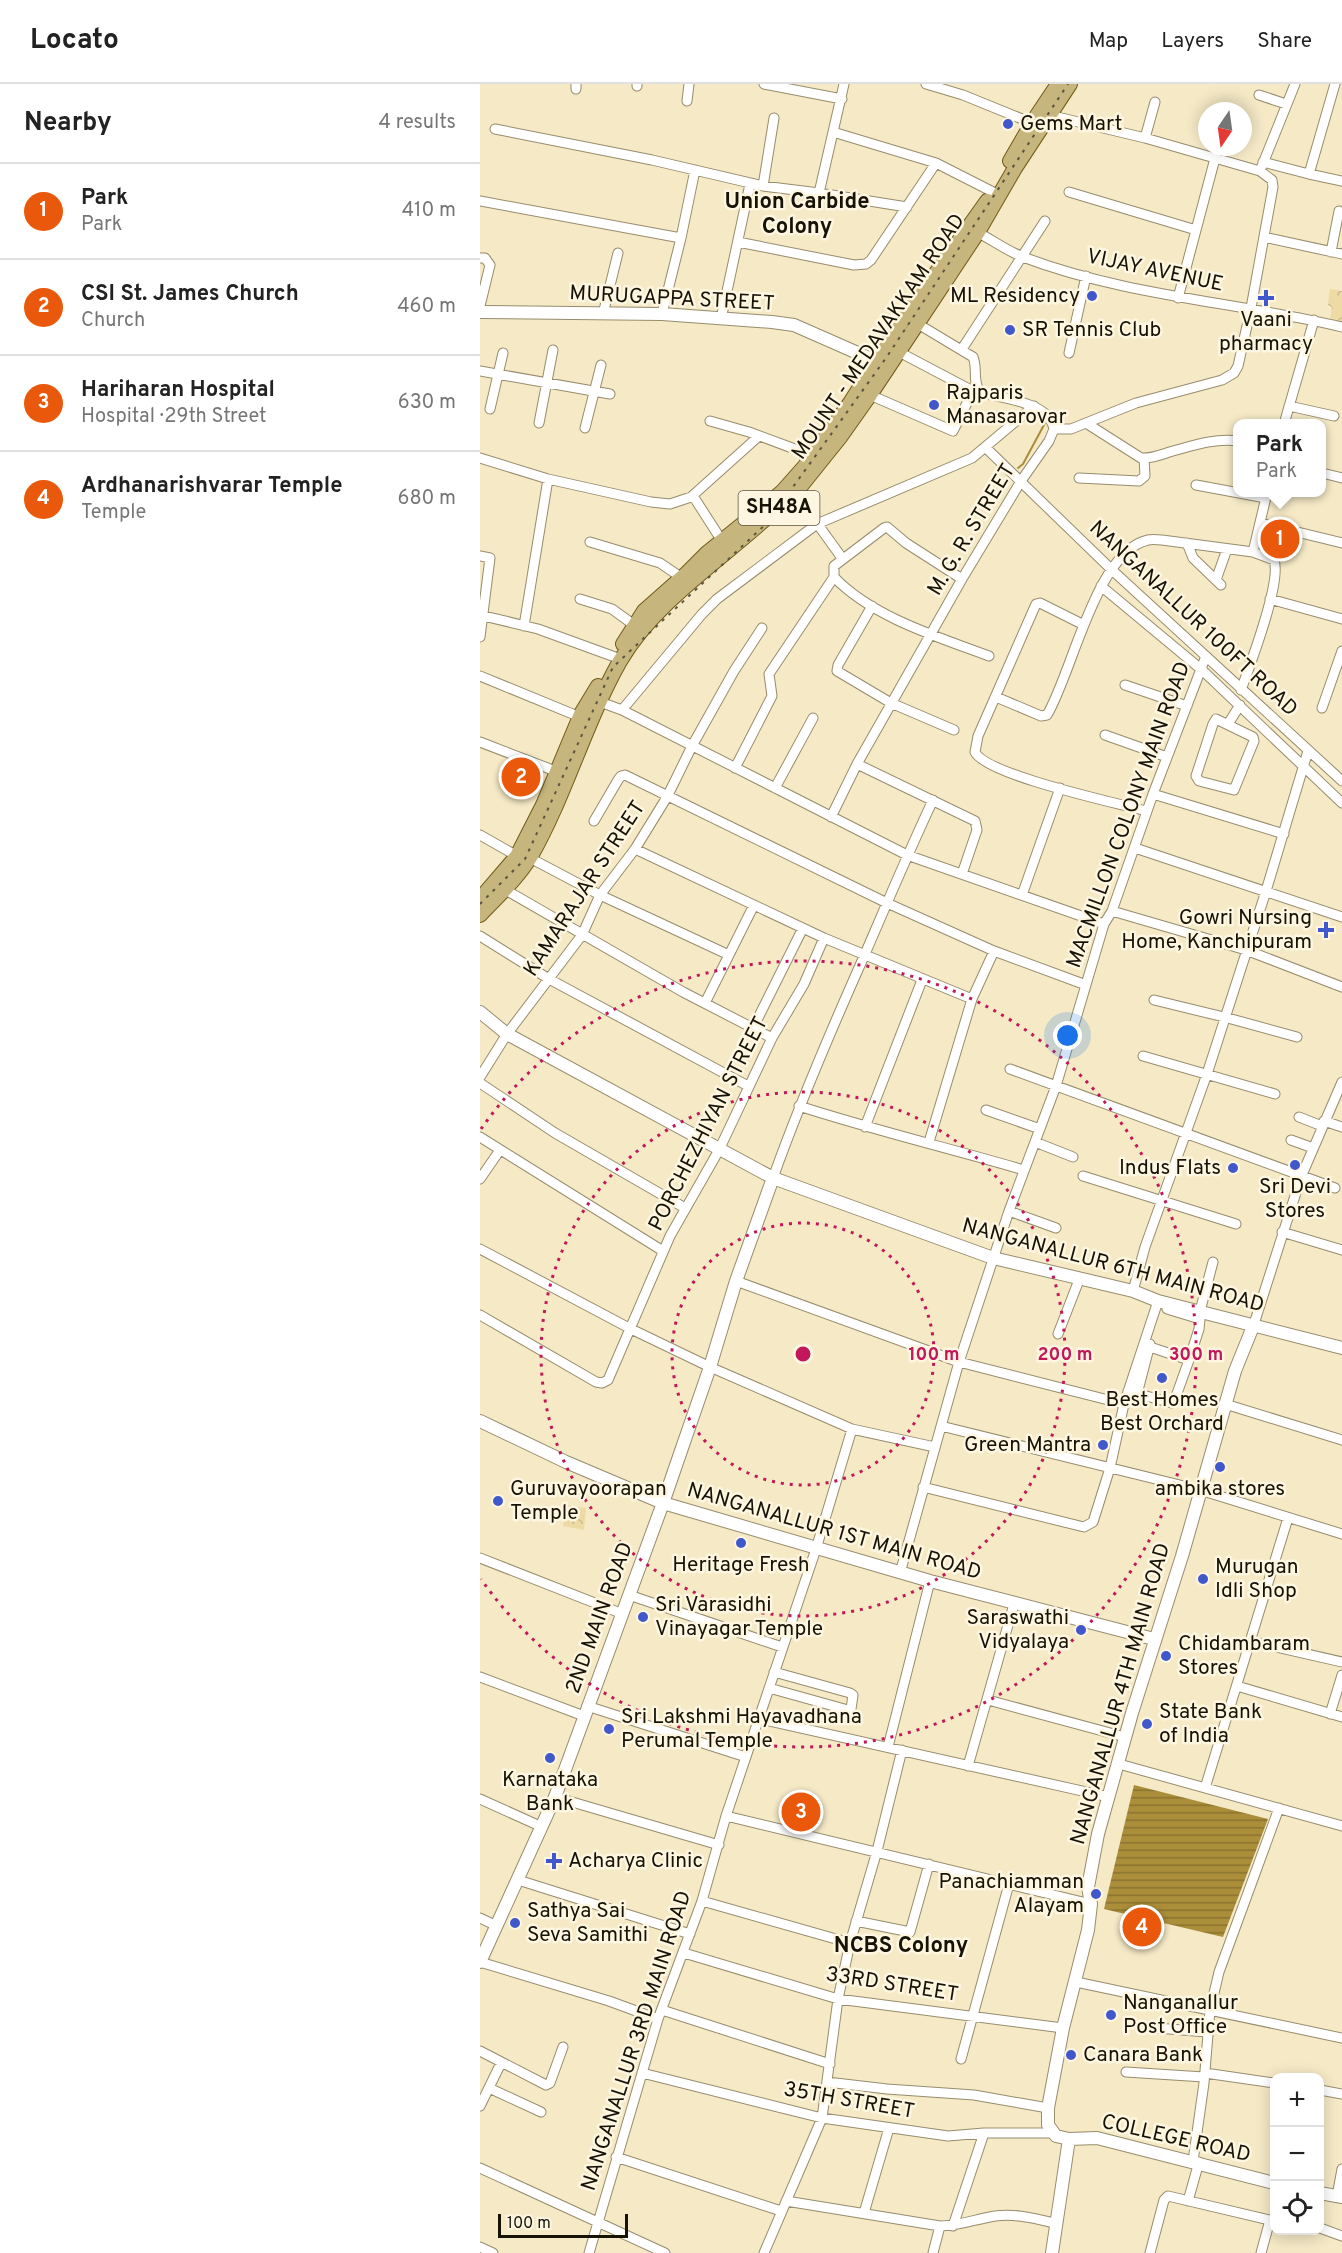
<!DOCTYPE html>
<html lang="en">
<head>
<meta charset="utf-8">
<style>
	body { margin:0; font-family:Overpass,sans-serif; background:#f2f2f2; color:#222 }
	.controls { position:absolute; right:18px; bottom:18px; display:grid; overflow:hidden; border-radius:12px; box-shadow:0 3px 15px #0003 }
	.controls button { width:54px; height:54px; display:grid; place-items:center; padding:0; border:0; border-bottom:2px solid #e0e0e0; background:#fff; color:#222; font:30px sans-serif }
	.compass { position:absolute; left:718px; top:18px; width:54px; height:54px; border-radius:50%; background:#fff; box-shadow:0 3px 15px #0003; rotate:193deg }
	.scale { position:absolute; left:18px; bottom:15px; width:130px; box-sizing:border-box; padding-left:6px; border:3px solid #161206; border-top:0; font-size:16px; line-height:21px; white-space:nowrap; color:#161206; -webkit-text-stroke:4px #fef6e1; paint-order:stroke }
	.you { position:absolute; left:588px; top:952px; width:21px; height:21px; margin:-15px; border:4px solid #fff; border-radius:50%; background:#1a73e8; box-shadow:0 0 0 9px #1a73e833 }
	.badge { display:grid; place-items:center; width:39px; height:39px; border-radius:50%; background:#ea580c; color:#fff; font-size:20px; font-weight:700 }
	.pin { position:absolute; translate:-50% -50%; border:3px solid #fff; box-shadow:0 2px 6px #0006 }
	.popup { position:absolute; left:753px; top:335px; width:93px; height:78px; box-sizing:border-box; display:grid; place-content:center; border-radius:12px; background:#fff; filter:drop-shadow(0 2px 4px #0005); font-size:20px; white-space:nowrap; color:#767676 }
	.popup b { font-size:22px; color:#222 }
	.popup::after { content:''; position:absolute; left:50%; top:100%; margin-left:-12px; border:12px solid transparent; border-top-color:#fff }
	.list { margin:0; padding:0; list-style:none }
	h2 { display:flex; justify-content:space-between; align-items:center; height:78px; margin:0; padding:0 24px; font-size:26px }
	h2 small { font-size:20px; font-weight:400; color:#767676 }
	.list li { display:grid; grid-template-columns:39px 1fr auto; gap:18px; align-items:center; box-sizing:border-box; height:96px; padding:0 24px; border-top:2px solid #e0e0e0 }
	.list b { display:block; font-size:22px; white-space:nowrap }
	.list p { margin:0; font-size:20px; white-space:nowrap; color:#767676 }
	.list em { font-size:20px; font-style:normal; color:#767676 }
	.icon { flex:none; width:33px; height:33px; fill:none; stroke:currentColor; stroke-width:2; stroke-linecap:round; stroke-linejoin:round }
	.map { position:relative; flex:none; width:862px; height:2169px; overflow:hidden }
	header { display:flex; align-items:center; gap:36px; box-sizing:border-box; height:84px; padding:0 30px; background:#fff; border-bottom:2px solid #e0e0e0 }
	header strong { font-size:28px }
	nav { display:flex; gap:33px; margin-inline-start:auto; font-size:21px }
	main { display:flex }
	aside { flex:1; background:#fff }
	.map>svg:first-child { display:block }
	.park { fill:url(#park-crowns) }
	.water { fill:url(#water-rules) }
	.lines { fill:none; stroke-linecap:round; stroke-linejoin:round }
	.stream { stroke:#aa8e3a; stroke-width:2 }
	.street-casing { stroke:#978c6c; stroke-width:11 }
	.secondary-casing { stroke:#978c6c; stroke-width:14 }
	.primary-casing { stroke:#705b1a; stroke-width:16 }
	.street { stroke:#fff; stroke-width:9 }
	.secondary { stroke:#fff; stroke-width:12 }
	.primary { stroke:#c6b57c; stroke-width:14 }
	.rail { stroke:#5b5441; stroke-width:2; stroke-dasharray:3 6; stroke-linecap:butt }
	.ring { fill:none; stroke:#c2185b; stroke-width:3; stroke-dasharray:3 6 }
	.poi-dot { fill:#4058cb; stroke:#fef6e1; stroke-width:2 }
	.labels { text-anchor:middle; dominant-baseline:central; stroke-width:5; stroke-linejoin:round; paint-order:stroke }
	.shield { fill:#fef6e1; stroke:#5c5648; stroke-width:1.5 }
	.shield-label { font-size:20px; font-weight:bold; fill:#161206 }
	.poi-label { font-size:21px; fill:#161206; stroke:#fef6e1; text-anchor:start }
	.street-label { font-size:21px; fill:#161206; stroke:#fef6e1 }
	.neighbourhood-label { font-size:22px; font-weight:bold; fill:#161206; stroke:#fef6e1 }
	.centre { fill:#c2185b; stroke:#fef6e1; stroke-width:3 }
	.ring-label { font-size:18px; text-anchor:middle; font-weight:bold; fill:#c2185b; stroke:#fef6e1; stroke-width:5; stroke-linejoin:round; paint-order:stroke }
</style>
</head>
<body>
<header>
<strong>Locato</strong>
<nav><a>Map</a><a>Layers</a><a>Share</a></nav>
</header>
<main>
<aside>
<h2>Nearby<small>4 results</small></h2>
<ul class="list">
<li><span class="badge">1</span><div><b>Park</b><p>Park</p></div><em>410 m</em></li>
<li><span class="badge">2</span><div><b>CSI St. James Church</b><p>Church</p></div><em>460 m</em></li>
<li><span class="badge">3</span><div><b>Hariharan Hospital</b><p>Hospital · 29th Street</p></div><em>630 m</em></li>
<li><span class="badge">4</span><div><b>Ardhanarishvarar Temple</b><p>Temple</p></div><em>680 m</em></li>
</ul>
</aside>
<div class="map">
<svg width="862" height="2169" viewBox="0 0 862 2169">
	<defs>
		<pattern id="park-crowns" width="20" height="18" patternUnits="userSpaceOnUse" patternTransform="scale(1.5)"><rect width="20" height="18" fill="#eddaa4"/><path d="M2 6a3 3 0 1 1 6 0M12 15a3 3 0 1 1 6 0" fill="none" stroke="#caba8c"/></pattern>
		<pattern id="water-rules" width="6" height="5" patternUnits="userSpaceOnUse" patternTransform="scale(1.5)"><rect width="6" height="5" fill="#aa8e3a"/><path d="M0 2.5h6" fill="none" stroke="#89732f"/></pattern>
	</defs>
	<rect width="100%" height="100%" fill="#f5e9c6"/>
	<path class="park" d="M850 205 862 207V237L850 234 852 223 848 221Z
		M785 443 812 450 807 469 796 466 798 456 783 453Z
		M86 1421 106 1424 104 1446 83 1442Z"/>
	<path class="water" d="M654 1701 788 1735 743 1853 624 1825Z"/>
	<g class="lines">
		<path class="stream" d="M538 384 543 380 565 339"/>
		<defs>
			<path id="street" d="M284 0 362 15
				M446 0 483 11 552 39
				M157 2V0
				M96 5V0
				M779 11 806 20
				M207 17 209 0
				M569 31 665 54 780 87 792 96 793 103 771 224 758 282 754 289 742 296 656 319 591 345H574
				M15 45 172 76 283 102 339 109 427 123
				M353 48 456 79 513 108
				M665 54 675 18
				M783 78 829 90 855 0
				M782 82 815 0
				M829 90 862 97
				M283 102 294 34
				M589 108 716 146
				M339 109 364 0
				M0 117 201 154
				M495 147C511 155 527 167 543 173 646 212 756 218 862 243
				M784 153 862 170
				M258 158 374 181 386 180 391 176 456 79
				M851 168 859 127
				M0 174H5L10 181 0 222
				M698 214 738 63
				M123 230 138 169
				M182 230 201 154 215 86
				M241 235 270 100
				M482 265 565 137
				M589 269 606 192
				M0 287 130 310
				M390 311 473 347 493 307 419 268
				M809 322 854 332
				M10 325 23 269
				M230 337 269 348 331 371
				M59 339 73 266
				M606 339 661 374C672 375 682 370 693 367 715 361 735 354 758 357
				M804 340 834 236
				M105 344 121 281
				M505 363 632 486 862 697
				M0 374 68 395 171 418 190 420 211 413 215 415 242 457
				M842 389 862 394
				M599 394 659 397 665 392 664 374
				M716 401 786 414
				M211 413 279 352
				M306 415 308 418 320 420 326 424 362 474
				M780 439 862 459
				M110 458 180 479 202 494
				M707 459 713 474 741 501
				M773 468 787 409
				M0 472 10 474 0 553
				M354 493C392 533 458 553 509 572
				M736 496 747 465
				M621 502 722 586 862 719
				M100 515 132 525 154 541
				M790 515 862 535
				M392 522 358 581 357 587 411 619 474 646
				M0 531 58 545 135 573
				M604 541 560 519 556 520 498 652 495 668C506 691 637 719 666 727
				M44 542 68 395
				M0 592 100 633
				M645 601 707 622
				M516 613 561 632 567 631C592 590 616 467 668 456 673 455 678 456 682 456L773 468 794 476C802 498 770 581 761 606
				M116 619 120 618 142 626 427 771 624 840
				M842 624 862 567
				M142 626 222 530 237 515 337 440 492 374 554 322
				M736 635 773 653 774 657 754 706 719 697 716 692 733 640Z
				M748 640 760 621
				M625 651 687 673
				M0 658 78 688
				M377 680 495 737 497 746 482 790
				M255 684 292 612 289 590 354 493V482L404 444 407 443 426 459 482 495
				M295 704 333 634
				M673 710 804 750
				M351 733 377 680 482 495 541 397 569 357 574 345C569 317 522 315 500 308 492 298 498 284 493 273L438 240
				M114 737 138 696 141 692 145 691 407 819 514 867 606 901
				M0 751 37 772
				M655 764 862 833
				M155 765 344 854 492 915
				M50 774 120 811 249 871
				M24 805 203 908 292 954
				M542 811 580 704
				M632 827 766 866 862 903
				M0 852 69 895 268 1002
				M674 916 744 933 817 953
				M225 919 274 821
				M273 944 323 844
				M663 972 795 1010
				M530 985 855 1104
				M0 993 27 950 102 851 120 811 155 765 187 713 212 662 254 587 282 544
				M0 999 75 1049 205 1124
				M319 1022C393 1046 469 1064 544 1086
				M506 1026 560 1045
				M819 1033 842 1042
				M844 1037 862 1043
				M385 1043 442 896
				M0 1053 183 1167
				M811 1056 833 1064
				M449 1058 492 915 514 867
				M555 1058 593 1073
				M603 1092 756 1140
				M293 1094C320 1018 352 944 385 870 407 819 429 767 453 716
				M0 1095 20 1066
				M529 1127 576 1144
				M802 1148 862 1166
				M0 1165 151 1245 230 1283 372 1345 455 1363
				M256 1197 479 1278 644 1320
				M653 1207 665 1163 727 990 786 807 828 667
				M687 1225 720 1235 719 1245 709 1276
				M720 1227 733 1178
				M0 1231 116 1298 122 1299 128 1296 190 1152 239 1066 292 954 324 900 344 854
				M774 1240 821 1093 862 998
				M578 1250 599 1196
				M648 1307 692 1319 695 1315 709 1276 664 1261
				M657 1310 670 1260
				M745 1320 862 1356
				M461 1342 720 1406 862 1450
				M443 1403 604 1443 613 1438 630 1384 644 1320 678 1217
				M0 1474 143 1530
				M420 1489 479 1278 529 1127 576 1002 624 840 632 827 673 710 726 572
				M149 1511 302 1563
				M770 1557 862 1578
				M0 1593 104 1632
				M757 1602 862 1633
				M289 1604 368 1626 371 1625 373 1611 370 1609 294 1588
				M508 1616 645 1653
				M107 1622 266 1673
				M850 1630 862 1591
				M280 1635 629 1713
				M408 1663 450 1497
				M639 1680 862 1742
				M488 1682 534 1520
				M725 1704 808 1434
				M75 1713 239 1761
				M0 1715 62 1743
				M246 1732 611 1820
				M38 1796 210 1850
				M222 1817 370 1859
				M0 1834 17 1842
				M376 1837 430 1848 449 1780
				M204 1869 358 1915 583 1944
				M0 1878 129 1917 178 1935
				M596 1898 862 1954
				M182 1926 350 1980
				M664 1943 727 1948
				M0 1967 66 2001 70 1999 83 1963
				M481 1975 529 1800
				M646 1988 724 1993
				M162 1989 342 2034 468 2052 504 2049H573
				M725 1989 794 1999
				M347 1998 407 2005 494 2011 568 2024
				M9 2004 61 2028
				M840 2006 862 2010
				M0 2022 21 1979
				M136 2073 301 2127
				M713 2077 724 1999 730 1926 739 1888 799 1724
				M0 2084 185 2169
				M857 2112 862 2085
				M306 2117 460 2142C479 2142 496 2135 515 2132 536 2129 555 2135 575 2139
				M708 2117 719 2078
				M384 2129 409 2044
				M473 2142 504 2049
				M840 2144 862 2152
				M0 2163 13 2169
				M109 2169 178 1935 222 1817 246 1732 336 1465 372 1345
				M284 2169 342 2034 358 1915 370 1859 397 1767 422 1666
				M453 2169 460 2142
				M670 2169 684 2116 688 2112 794 2137
				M781 2169 790 2136"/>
			<path id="secondary" d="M0 228 182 230 292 238 314 241 405 281
				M0 928 27 950 293 1094 513 1174 653 1207 678 1217 862 1264
				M774 1240 755 1287 702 1472 652 1629 618 1750 608 1803 611 1820 608 1846 583 1944 568 2024V2041L576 2052 589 2055 617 2054 794 2099
				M0 1337 86 1378 183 1419 450 1497 674 1555
				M0 1878 75 1713 183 1419 230 1283 256 1197 293 1094
				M840 2109 862 2113
				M572 2169 589 2055"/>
			<path id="primary" d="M530 77 552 39 578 0
				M143 560 164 527 207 489 227 469 302 408 325 382 370 319 422 237 507 117
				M0 815 37 772 63 721 101 630 118 602
				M0 831C17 813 38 794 51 772 86 710 105 639 140 577 175 517 243 475 293 428L308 418 361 352 390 311 498 148 535 84 590 0"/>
		</defs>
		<use href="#street" class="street-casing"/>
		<use href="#secondary" class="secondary-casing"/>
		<use href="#primary" class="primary-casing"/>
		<use href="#street" class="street"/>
		<use href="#secondary" class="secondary"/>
		<use href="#primary" class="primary"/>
		<path class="rail" d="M0 820 45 775 133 583 287 439 406 274 588 0"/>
	</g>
	<g class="ring">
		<circle cx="323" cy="1270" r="131"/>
		<circle cx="323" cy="1270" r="262"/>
		<path d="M1 1045A393 393 0 1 1 1 1495"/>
	</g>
	<g class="poi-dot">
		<circle cx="528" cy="40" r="6"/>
		<circle cx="612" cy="212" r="6"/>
		<path d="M783 205h6v6h6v6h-6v6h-6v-6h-6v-6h6z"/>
		<circle cx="530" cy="246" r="6"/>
		<circle cx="454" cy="321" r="6"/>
		<path d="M843 837h6v6h6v6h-6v6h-6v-6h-6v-6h6z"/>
		<circle cx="815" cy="1081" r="6"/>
		<circle cx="753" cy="1084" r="6"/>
		<circle cx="682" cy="1294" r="6"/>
		<circle cx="623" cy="1361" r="6"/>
		<circle cx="740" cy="1383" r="6"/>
		<circle cx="18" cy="1417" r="6"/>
		<circle cx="261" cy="1459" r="6"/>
		<circle cx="723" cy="1495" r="6"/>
		<circle cx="163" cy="1533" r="6"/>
		<circle cx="601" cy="1546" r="6"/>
		<circle cx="686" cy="1572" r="6"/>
		<circle cx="667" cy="1640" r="6"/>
		<circle cx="129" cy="1645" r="6"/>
		<circle cx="70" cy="1674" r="6"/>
		<path d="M71 1768h6v6h6v6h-6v6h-6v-6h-6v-6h6z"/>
		<circle cx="616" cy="1810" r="6"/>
		<circle cx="35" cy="1839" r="6"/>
		<circle cx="631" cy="1931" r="6"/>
		<circle cx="591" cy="1971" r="6"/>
	</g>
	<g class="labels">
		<rect class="shield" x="258.5" y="407" width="81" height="34" rx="4.5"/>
		<g class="shield-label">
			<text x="299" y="424">SH48A</text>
		</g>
		<g class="poi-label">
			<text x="540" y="40">Gems Mart</text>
			<text x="600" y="212" text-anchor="end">ML Residency</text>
			<text x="786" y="236" text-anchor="middle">Vaani<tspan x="786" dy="24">pharmacy</tspan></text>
			<text x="542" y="246">SR Tennis Club</text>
			<text x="466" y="309">Rajparis<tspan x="466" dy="24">Manasarovar</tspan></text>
			<text x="832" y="834" text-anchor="end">Gowri Nursing<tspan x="832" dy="24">Home, Kanchipuram</tspan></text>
			<text x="741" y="1084" text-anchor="end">Indus Flats</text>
			<text x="815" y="1103" text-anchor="middle">Sri Devi<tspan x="815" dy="24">Stores</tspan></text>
			<text x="682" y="1316" text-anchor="middle">Best Homes<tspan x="682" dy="24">Best Orchard</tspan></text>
			<text x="611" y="1361" text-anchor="end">Green Mantra</text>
			<text x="30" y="1405">Guruvayoorapan<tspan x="30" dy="24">Temple</tspan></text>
			<text x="740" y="1405" text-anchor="middle">ambika stores</text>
			<text x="261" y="1481" text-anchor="middle">Heritage Fresh</text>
			<text x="735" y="1483">Murugan<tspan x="735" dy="24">Idli Shop</tspan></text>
			<text x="175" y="1521">Sri Varasidhi<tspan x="175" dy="24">Vinayagar Temple</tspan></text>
			<text x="589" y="1534" text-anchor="end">Saraswathi<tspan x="589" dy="24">Vidyalaya</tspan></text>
			<text x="698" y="1560">Chidambaram<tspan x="698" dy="24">Stores</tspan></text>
			<text x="679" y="1628">State Bank<tspan x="679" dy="24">of India</tspan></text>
			<text x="141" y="1633">Sri Lakshmi Hayavadhana<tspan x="141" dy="24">Perumal Temple</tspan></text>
			<text x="70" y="1696" text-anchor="middle">Karnataka<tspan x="70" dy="24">Bank</tspan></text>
			<text x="88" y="1777">Acharya Clinic</text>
			<text x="604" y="1798" text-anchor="end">Panachiamman<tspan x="604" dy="24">Alayam</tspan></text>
			<text x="47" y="1827">Sathya Sai<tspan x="47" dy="24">Seva Samithi</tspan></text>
			<text x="643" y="1919">Nanganallur<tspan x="643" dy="24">Post Office</tspan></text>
			<text x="603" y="1971">Canara Bank</text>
		</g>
		<g class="street-label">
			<text transform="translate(675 187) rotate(12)">VIJAY AVENUE</text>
			<text transform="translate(192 215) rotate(3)">MURUGAPPA STREET</text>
			<text transform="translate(399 253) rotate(-56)">MOUNT - MEDAVAKKAM ROAD</text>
			<text transform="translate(492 446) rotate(-59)">M. G. R. STREET</text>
			<text transform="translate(713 535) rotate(43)">NANGANALLUR 100FT ROAD</text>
			<text transform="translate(649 731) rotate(-70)">MACMILLON COLONY MAIN ROAD</text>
			<text transform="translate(105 805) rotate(-57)">KAMARAJAR STREET</text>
			<text transform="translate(229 1040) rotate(-63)">PORCHEZHIYAN STREET</text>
			<text transform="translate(633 1182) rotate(15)">NANGANALLUR 6TH MAIN ROAD</text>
			<text transform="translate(354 1448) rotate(16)">NANGANALLUR 1ST MAIN ROAD</text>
			<text transform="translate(120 1534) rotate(-70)">2ND MAIN ROAD</text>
			<text transform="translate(641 1610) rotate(-74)">NANGANALLUR 4TH MAIN ROAD</text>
			<text transform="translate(412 1901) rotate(9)">33RD STREET</text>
			<text transform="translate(157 1957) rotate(-72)">NANGANALLUR 3RD MAIN ROAD</text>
			<text transform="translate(369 2017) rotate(10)">35TH STREET</text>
			<text transform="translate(696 2055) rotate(13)">COLLEGE ROAD</text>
		</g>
		<g class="neighbourhood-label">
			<text x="317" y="118">Union Carbide<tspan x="317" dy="25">Colony</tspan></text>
			<text x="421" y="1862">NCBS Colony</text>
		</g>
	</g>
	<circle cx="323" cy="1270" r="9" class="centre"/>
	<g class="ring-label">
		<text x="454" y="1276">100 m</text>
		<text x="585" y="1276">200 m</text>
		<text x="716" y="1276">300 m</text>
	</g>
</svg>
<div class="controls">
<button>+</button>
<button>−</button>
<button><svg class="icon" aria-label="locate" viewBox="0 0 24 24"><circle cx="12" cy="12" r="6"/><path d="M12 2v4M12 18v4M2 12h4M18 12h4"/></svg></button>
</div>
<svg class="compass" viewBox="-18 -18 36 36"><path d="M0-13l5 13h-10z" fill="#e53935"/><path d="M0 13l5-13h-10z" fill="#767676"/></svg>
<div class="scale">100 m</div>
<div class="you"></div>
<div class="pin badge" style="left:800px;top:455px">1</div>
<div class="popup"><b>Park</b>Park</div>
<div class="pin badge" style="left:41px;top:693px">2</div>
<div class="pin badge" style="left:321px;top:1728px">3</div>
<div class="pin badge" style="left:662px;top:1843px">4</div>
</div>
</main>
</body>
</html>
